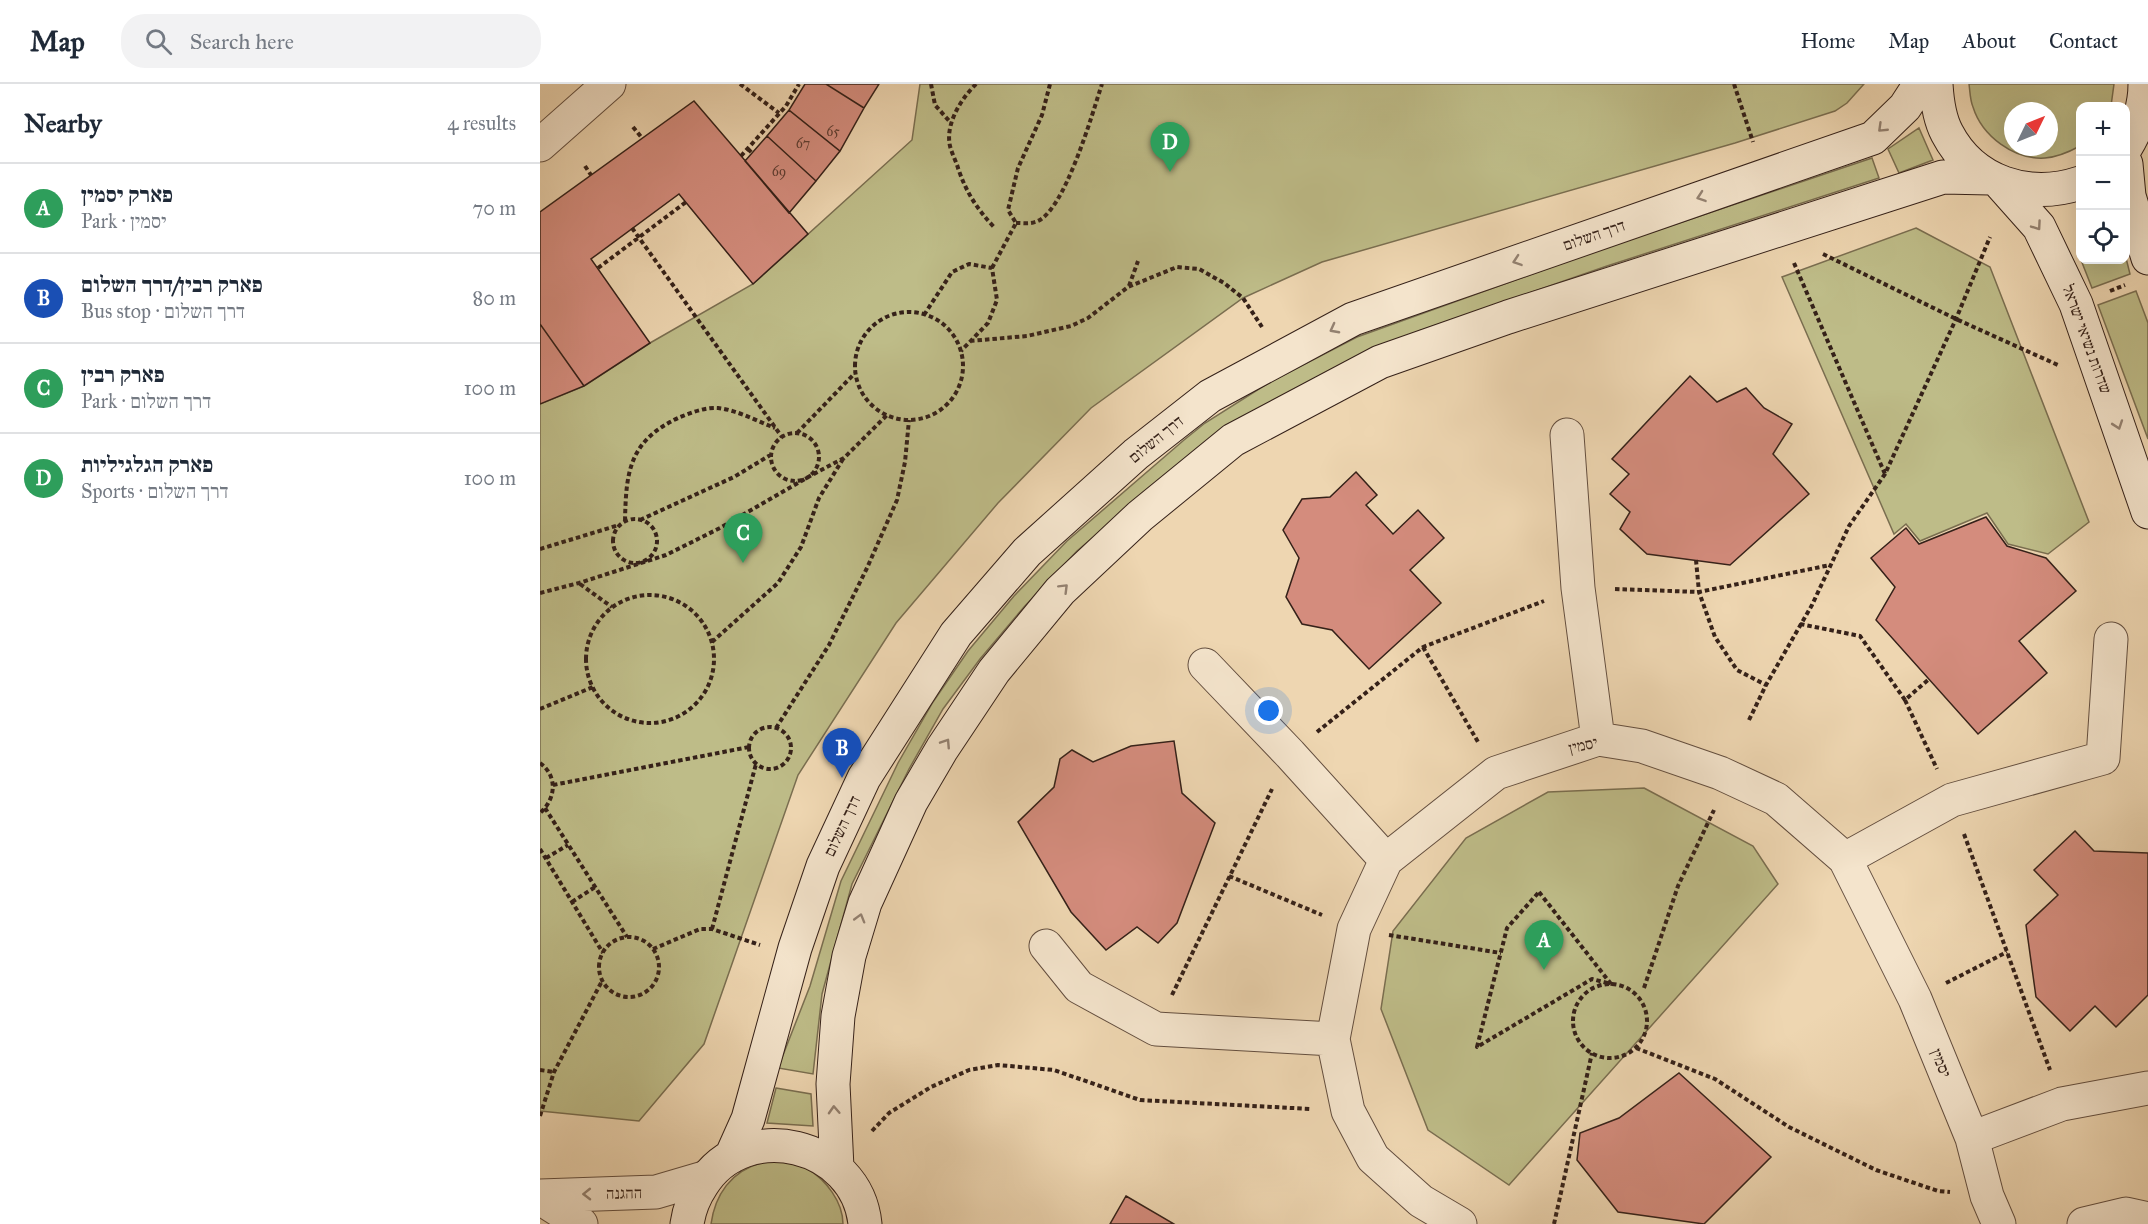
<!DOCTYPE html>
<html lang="en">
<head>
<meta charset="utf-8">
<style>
	body { margin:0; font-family:"IM FELL Great Primer","Frank Ruhl Libre",serif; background:#f2f2f3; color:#1f2937 }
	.controls { position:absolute; right:18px; top:18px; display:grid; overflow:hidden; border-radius:12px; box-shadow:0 6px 24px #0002 }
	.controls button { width:54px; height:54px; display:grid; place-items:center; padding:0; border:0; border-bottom:2px solid #e0e1e3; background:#fff; color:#1f2937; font:30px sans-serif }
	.compass { position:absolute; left:1464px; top:18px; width:54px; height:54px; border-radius:50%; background:#fff; box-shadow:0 6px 24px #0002; rotate:47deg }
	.you { position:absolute; left:729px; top:627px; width:21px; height:21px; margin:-15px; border:4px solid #fff; border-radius:50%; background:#1a73e8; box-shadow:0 0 0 9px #1a73e833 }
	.badge { display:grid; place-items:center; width:39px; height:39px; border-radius:50%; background:#7c3aed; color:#fff; font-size:20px; font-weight:700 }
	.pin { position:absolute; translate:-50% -50px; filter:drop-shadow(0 2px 3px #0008) }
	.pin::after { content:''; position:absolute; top:32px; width:21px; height:18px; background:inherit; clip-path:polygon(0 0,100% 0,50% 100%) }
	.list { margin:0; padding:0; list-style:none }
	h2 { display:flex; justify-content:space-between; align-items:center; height:78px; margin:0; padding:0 24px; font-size:26px }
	h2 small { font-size:20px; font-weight:400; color:#747a83 }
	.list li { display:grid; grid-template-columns:39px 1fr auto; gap:18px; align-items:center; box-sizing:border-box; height:90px; padding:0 24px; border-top:2px solid #e0e1e3 }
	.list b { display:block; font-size:22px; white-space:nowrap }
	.list p { margin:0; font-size:20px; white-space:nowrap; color:#747a83 }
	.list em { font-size:20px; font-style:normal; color:#747a83 }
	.icon { flex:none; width:33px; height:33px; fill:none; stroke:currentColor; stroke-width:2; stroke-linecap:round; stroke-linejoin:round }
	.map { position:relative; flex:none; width:1608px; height:1140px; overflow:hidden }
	header { display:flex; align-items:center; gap:36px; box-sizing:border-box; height:84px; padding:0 30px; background:#fff; border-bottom:2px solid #e0e1e3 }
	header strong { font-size:28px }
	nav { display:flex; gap:33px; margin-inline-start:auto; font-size:21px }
	.search { width:420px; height:54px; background:#f2f2f3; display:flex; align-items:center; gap:15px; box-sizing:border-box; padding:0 21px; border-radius:24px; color:#747a83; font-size:22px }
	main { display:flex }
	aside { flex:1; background:#fff }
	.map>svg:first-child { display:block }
	.green { fill:#bebc88; stroke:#7a6e50; stroke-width:1.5; fill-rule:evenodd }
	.building { fill:#d48c7d; stroke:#352119; stroke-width:1.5 }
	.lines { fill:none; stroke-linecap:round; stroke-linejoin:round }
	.street-casing { stroke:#634e3f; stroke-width:35 }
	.secondary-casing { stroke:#352119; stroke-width:35 }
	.path { stroke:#352119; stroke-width:4; stroke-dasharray:4.5 3; stroke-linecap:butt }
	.street { stroke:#f4e4cc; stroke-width:33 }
	.secondary { stroke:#f4e4cc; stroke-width:33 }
	.oneway { stroke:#948272 }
	.labels { text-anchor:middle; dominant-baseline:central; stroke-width:6; stroke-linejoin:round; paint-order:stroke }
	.number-label { font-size:14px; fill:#5d3c32 }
	.street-label { font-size:16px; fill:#352119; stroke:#f4e4cc }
</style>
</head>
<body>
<header>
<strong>Map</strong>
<div class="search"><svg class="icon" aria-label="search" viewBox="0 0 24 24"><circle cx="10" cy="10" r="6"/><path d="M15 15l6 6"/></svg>Search here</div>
<nav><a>Home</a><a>Map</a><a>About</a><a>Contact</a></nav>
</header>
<main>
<aside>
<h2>Nearby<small>4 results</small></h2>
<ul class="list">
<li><span class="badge" style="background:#2e9e5b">A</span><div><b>פארק יסמין</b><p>Park · יסמין</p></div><em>70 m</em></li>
<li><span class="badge" style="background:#1a4fb4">B</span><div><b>פארק רבין/דרך השלום</b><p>Bus stop · דרך השלום</p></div><em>80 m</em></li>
<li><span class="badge" style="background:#2e9e5b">C</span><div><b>פארק רבין</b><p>Park · דרך השלום</p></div><em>100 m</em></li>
<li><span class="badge" style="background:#2e9e5b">D</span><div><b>פארק הגלגיליות</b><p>Sports · דרך השלום</p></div><em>100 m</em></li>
</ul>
</aside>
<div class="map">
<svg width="1608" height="1140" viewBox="0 0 1608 1140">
	<rect width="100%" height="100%" fill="#eed6b1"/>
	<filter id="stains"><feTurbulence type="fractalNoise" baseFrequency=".00333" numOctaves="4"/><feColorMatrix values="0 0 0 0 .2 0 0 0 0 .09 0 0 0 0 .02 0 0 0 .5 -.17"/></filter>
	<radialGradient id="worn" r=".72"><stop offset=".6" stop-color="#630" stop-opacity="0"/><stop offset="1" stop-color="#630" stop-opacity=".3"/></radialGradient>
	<path class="green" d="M380 0H1324L1307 19 1295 27 1195 59 782 178 703 214 551 324 458 419 356 539 258 691 164 960 99 1037 0 1027V320L44 302 110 259 213 200 372 56Z
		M1429 0H1574L1571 22H1540V62C1529 68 1518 73 1505 74 1474 76 1442 52 1433 23 1430 16 1430 7 1429 0ZM1473 27H1509V63H1473Z
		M1379 44 1393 76 1359 89 1348 65Z
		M1332 74 1339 94 1067 182 879 247 654 368 537 467 484 523 440 575 403 625 369 685 312 800 282 910 273 990 238 984 270 902 301 797 358 679 393 618 428 567 474 512 527 457 644 356 665 339 730 298 817 253 1059 166Z
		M1376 144 1450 183 1549 438 1508 470 1468 460 1447 429 1380 457 1366 440 1354 450 1242 193Z
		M1586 174 1590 190 1552 204 1541 176Z
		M1596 207 1608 239V355L1558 221Z
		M1104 704 1213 762 1238 800 969 1101 888 1046 841 925 853 847 926 754 1008 708Z
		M236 1004 271 1010 273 1042 227 1039Z
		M244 1078C252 1080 261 1081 268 1085 286 1096 303 1118 303 1140H171C175 1111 191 1087 221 1079 228 1077 237 1078 244 1078Z"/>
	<path class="building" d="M265 0H286L324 24 300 67 249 26Z
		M286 0H339L324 24Z
		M154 17 268 150 213 200 139 110 51 175 110 259 44 302 0 240V128Z
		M249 26 300 67 276 97 227 52Z
		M227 52 276 97 249 129 205 77Z
		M0 240 44 302 0 320Z
		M1150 292 1177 318 1206 304 1224 324 1252 340 1233 370 1269 410 1190 481 1107 470 1080 445 1090 428 1070 410 1089 390 1072 375Z
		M816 388 837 411 826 421 853 450 878 426 904 454 870 486 901 519 829 585 792 546 762 540 746 513 759 474 743 446 762 415 790 413Z
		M1446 433 1467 462 1506 474 1536 507 1479 557 1507 589 1438 650 1336 536 1355 503 1331 474 1366 444 1379 460Z
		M634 657 642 709 675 739 637 839 618 859 597 843 566 866 531 828 478 738 514 703 520 675 532 666 553 678 591 662Z
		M1535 747 1554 767 1608 769V911L1576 943 1555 922 1530 947 1496 913 1486 841 1518 811 1494 786Z
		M1139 989 1231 1073 1164 1140 1078 1128 1037 1076 1040 1049 1079 1034Z
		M586 1112 634 1140H570Z"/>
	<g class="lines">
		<defs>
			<path id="street" d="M0 61 69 0
				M1027 351 1038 504 1058 655
				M665 581 750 670 846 776
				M1305 775 1412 716 1563 674 1571 555
				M506 862 539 903 616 945 793 955
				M1432 1054 1522 1020 1608 1004
				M0 1112 116 1108 167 1093
				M0 1114 41 1140
				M920 1140 881 1117 833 1074 808 1027 793 955 814 845 846 776 956 689 1058 655 1102 662 1180 689 1236 715 1305 775 1375 915 1432 1054 1447 1112 1459 1140
				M1544 1140 1586 1130 1608 1135"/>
			<path id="secondary" d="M1396 0C1397 17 1399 34 1407 49 1433 99 1489 116 1540 99
				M1586 63C1598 43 1605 23 1605 0
				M1586 80 1589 112 1608 174
				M1459 98 1499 143 1536 220 1608 428
				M191 1073 208 1035 255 864 283 782 324 694 416 550 487 468 596 370 670 312 813 235 1333 54 1365 23 1380 0
				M297 1084 293 1000 298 932 309 872 325 819 371 718 402 665 454 587 520 507 600 432 693 356 840 278 968 233 1403 93 1450 94
				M147 1140C149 1126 154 1113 162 1101 205 1032 317 1059 325 1140"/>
		</defs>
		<use href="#street" class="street-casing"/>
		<use href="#secondary" class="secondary-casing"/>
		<path class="path" d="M200 0 239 29
			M391 0 395 21 411 39
			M436 0C421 15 405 40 410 62 412 70 416 77 418 84 426 108 437 125 454 143
			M1194 0 1213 58
			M93 43 102 54
			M208 65 212 69
			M201 72 246 22 259 0
			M45 82 51 91
			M476 139C482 139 490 140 495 138 524 131 553 27 562 0
			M92 144 242 353
			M1283 170 1416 235 1518 281
			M1254 179 1345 390
			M58 184 146 118
			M452 184 476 139 468 126 478 84 502 31 510 0
			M589 202 598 177
			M1570 207 1585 201
			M315 282a54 54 0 1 1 108 0a54 54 0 1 1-108 0Z
			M384 231 412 188 429 180 452 184 457 216 448 239 421 267
			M430 257 487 252 531 242 548 234 588 203 637 183 659 185 684 199 703 214 722 243
			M257 349 316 288
			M231 373a24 24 0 1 1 48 0a24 24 0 1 1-48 0Z
			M73 457a22 22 0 1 1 44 0a22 22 0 1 1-44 0Z
			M100 436 194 393 232 370
			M85 437C86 388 89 357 138 334 150 329 165 323 178 324 197 326 217 337 235 344
			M0 465 79 441
			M1156 476 1159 508 1175 553 1197 586 1226 601
			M40 500 72 523
			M1075 505 1159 508 1290 481
			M0 509 39 499 126 471 180 444 270 392 304 374 347 331
			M46 575a64 64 0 1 1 128 0a64 64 0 1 1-128 0Z
			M1260 540 1320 552 1365 616 1389 595
			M172 558 238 499 261 463 279 414 303 375
			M883 563 938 658
			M1365 616 1397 685
			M0 625 53 603
			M1209 636 1226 601 1272 521 1309 442 1345 390 1416 235 1450 153
			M209 664a21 21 0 1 1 42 0a21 21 0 1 1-42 0Z
			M236 644 289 561 327 484 357 416 365 378 369 336
			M777 648 883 563 1004 517
			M0 679C18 692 16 715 0 729
			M13 701 209 663
			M5 724 87 853
			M1424 750 1510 986
			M0 765 63 869
			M6 774 28 761
			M689 792 782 831
			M999 808 1071 900 1052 895 937 963 967 844Z
			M32 818 55 803
			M172 845 216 680
			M849 851 961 869
			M59 883a30 30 0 1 1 60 0a30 30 0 1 1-60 0Z
			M113 865 160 845H172L220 861
			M1406 899 1467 868
			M1033 937a37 37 0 1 1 74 0a37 37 0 1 1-74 0Z
			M1104 904 1138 802 1174 726
			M632 911 732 705
			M1096 964 1175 995 1249 1043 1336 1086 1398 1107 1410 1108
			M0 986 14 988
			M0 1032 14 988 62 897
			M332 1047 349 1029 391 1003 429 986 458 981 514 986 600 1016 771 1025
			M1014 1140 1052 969"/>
		<use href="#street" class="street"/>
		<use href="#secondary" class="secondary"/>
	</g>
	<defs><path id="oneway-chevron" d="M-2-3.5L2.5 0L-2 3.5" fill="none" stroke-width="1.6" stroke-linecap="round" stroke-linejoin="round" transform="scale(1.5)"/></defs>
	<g class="oneway">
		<use href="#oneway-chevron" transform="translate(1342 44) rotate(136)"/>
		<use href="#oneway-chevron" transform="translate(1161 113) rotate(161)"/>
		<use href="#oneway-chevron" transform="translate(1497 142) rotate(55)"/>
		<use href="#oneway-chevron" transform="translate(977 177) rotate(161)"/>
		<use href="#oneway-chevron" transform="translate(794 245) rotate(152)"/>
		<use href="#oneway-chevron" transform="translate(1578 341) rotate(71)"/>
		<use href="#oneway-chevron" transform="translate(524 504) rotate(-45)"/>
		<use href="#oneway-chevron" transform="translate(406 659) rotate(-57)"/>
		<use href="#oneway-chevron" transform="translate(320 834) rotate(-74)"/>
		<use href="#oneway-chevron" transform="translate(294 1026) rotate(-93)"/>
		<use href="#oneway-chevron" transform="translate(47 1110) rotate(179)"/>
	</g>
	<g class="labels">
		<g class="number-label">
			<text x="293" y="47">65</text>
			<text x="263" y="59">67</text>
			<text x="239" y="87">69</text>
		</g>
		<g class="street-label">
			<text transform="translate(1054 151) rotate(-19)">דרך השלום</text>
			<text transform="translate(1547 255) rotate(70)">שדרות נשיאי ישראל</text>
			<text transform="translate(616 355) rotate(-39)">דרך השלום</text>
			<text transform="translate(1043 661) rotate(-13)">יסמין</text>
			<text transform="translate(302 742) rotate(-65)">דרך השלום</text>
			<text transform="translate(1401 979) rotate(68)">יסמין</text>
			<text transform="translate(84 1109) rotate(-1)">ההגנה</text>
		</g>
	</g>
	<rect width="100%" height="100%" filter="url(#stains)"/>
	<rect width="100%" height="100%" fill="url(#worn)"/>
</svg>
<div class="controls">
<button>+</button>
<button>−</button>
<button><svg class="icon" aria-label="locate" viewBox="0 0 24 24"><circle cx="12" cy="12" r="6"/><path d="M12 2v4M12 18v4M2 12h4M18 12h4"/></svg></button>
</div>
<svg class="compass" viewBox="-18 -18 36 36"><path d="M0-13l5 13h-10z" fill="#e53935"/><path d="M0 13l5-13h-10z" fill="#747a83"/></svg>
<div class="you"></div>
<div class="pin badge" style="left:1004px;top:886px;background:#2e9e5b">A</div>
<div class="pin badge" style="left:302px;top:694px;background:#1a4fb4">B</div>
<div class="pin badge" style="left:203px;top:479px;background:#2e9e5b">C</div>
<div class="pin badge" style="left:630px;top:88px;background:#2e9e5b">D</div>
</div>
</main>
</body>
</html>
